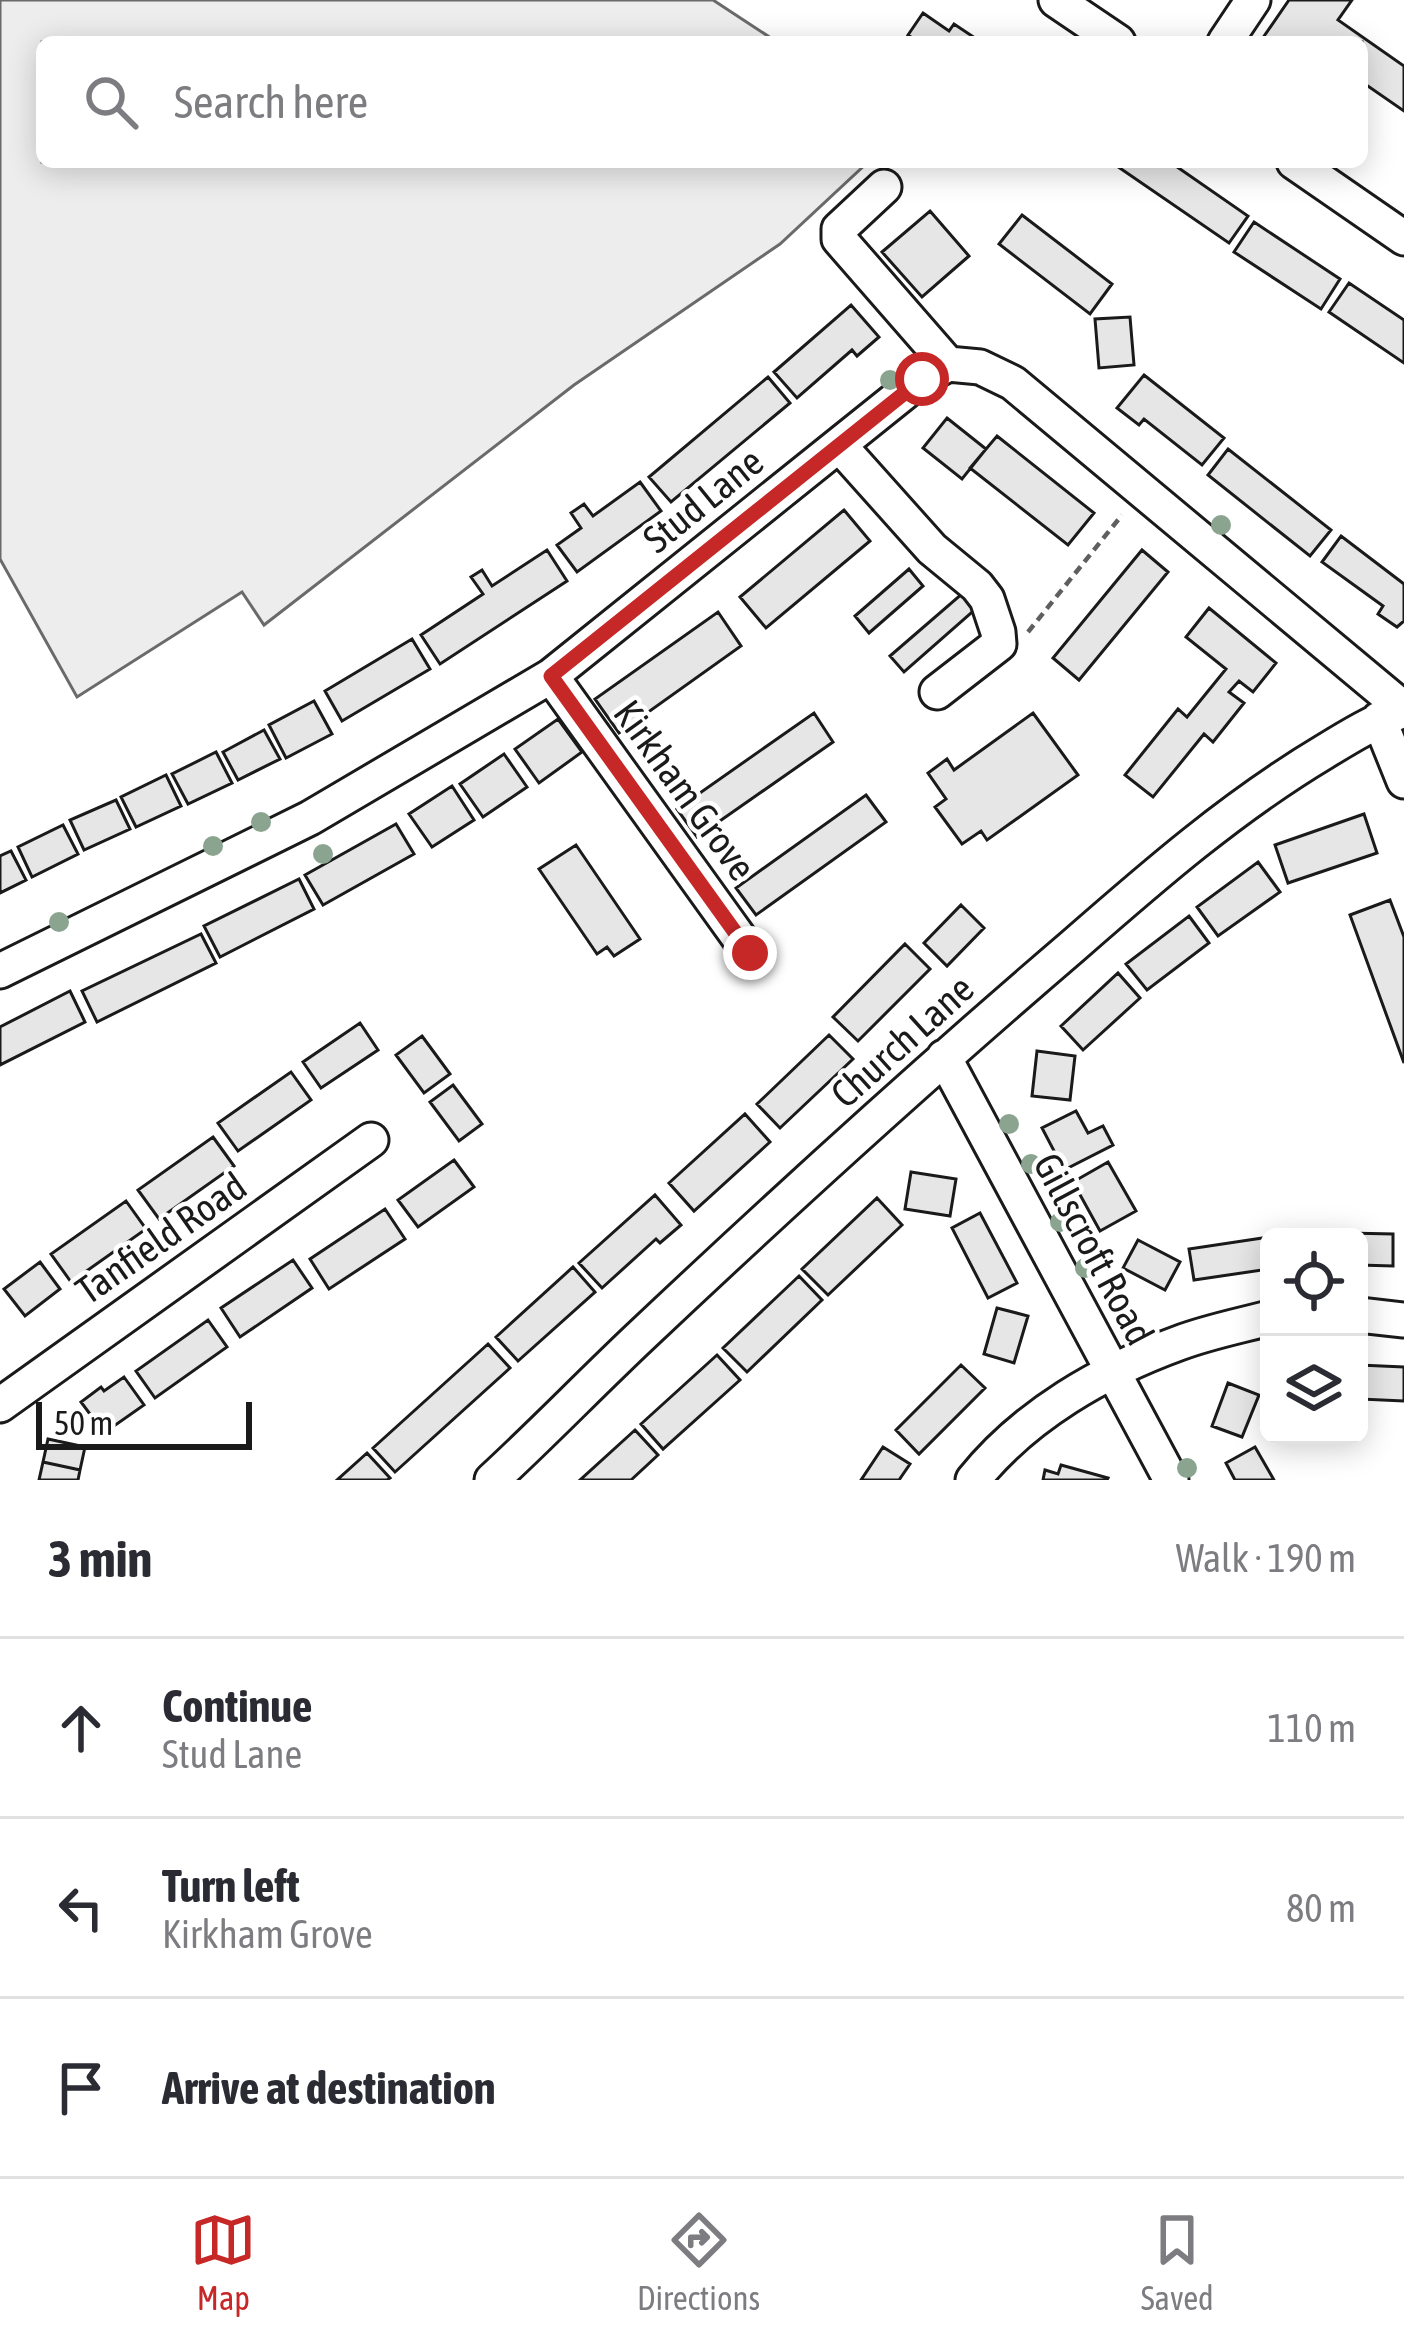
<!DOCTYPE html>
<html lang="en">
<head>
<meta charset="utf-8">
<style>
	body { margin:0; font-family:"Asap Condensed",sans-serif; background:#f7f7f7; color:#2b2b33 }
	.controls { position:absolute; right:36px; bottom:36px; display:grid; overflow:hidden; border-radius:18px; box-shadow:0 6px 30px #0003 }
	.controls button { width:108px; height:108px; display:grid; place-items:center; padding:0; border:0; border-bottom:3px solid #e1e1e2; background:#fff; color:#2b2b33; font:60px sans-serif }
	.scale { position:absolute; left:36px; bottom:30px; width:216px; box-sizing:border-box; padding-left:12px; border:6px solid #1a1a1a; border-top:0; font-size:33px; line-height:42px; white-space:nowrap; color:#1a1a1a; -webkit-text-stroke:9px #fff; paint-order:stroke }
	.stop { position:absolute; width:36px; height:36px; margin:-27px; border:9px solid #c62828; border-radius:50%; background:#fff }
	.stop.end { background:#c62828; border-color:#fff; box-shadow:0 3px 12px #0008 }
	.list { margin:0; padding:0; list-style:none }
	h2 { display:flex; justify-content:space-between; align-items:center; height:156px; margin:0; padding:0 48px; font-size:51px }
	h2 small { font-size:39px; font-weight:400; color:#7c7c81 }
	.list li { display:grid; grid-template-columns:78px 1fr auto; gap:36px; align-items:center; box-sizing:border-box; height:180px; padding:0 48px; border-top:3px solid #e1e1e2 }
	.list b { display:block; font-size:45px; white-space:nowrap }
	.list p { margin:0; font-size:39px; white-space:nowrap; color:#7c7c81 }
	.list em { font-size:39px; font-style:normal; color:#7c7c81 }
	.icon { flex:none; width:66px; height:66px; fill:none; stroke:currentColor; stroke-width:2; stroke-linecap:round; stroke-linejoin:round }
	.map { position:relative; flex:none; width:1404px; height:1480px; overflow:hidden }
	.search { position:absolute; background:#fff; box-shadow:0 6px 30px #0003; left:36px; right:36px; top:36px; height:132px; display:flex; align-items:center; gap:30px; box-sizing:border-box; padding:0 42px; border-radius:18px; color:#7c7c81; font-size:45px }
	.sheet { height:696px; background:#fff }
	nav { display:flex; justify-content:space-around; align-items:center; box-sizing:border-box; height:168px; border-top:3px solid #e1e1e2; background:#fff; font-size:33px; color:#7c7c81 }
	nav a { display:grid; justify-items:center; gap:6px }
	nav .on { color:#c62828 }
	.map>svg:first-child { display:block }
	.built { fill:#ededed; stroke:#6a6a6a; stroke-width:3 }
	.building { fill:#e6e6e6; stroke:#1a1a1a; stroke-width:3 }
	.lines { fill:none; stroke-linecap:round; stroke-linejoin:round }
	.minor-casing { stroke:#1a1a1a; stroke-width:39 }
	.path { stroke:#5f5f5f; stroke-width:4.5; stroke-dasharray:9 6; stroke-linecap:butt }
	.minor { stroke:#fff; stroke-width:33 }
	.tree { fill:#8aa48f }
	.route { stroke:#c62828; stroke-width:15 }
	.labels { text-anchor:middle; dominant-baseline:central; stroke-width:9; stroke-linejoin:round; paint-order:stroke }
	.street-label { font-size:39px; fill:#1a1a1a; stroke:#fff }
</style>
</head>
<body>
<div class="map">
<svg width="1404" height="1480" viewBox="0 0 1404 1480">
	<rect width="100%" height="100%" fill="#fff"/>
	<path class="built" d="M0 0H713L777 42H42V162H868L780 244 574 385 264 625 242 592 77 697 0 559Z"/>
	<path class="building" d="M1289 0H1352L1338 20 1404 66V111L1362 82V42H1260Z
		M923 13 949 31 954 24 981 42H918L908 35Z
		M1111 162H1170L1248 216 1229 243Z
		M930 211 969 256 922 297 882 252Z
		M1022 215 1112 284 1090 314 999 244Z
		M1254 222 1340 279 1321 309 1234 252Z
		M1349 283 1404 320V363L1329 312Z
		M851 305 879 337 857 356 852 350 797 398 774 372Z
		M1130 317 1134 365 1099 368 1095 319Z
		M1144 375 1224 438 1202 465 1144 419 1139 425 1117 408Z
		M768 377 790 403 671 502 649 477Z
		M947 418 986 449 962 479 923 448Z
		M997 436 1094 513 1068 545 970 468Z
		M1228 449 1331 530 1310 556 1208 475Z
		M640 482 661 511 577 572 557 545 581 528 571 513 584 504 593 516Z
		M844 510 870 541 766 628 740 597Z
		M1341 536 1404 584V621L1397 627 1378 614 1383 606 1322 562Z
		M547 550 567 581 440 664 421 635 483 594 471 577 482 570 492 586Z
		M1142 550 1168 572 1079 680 1053 658Z
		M909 569 923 586 869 633 855 616Z
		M964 592 978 607 904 672 890 656Z
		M1209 608 1276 663 1253 692 1239 681 1229 692 1244 703 1213 742 1204 734 1153 797 1125 775 1178 709 1187 717 1226 669 1186 637Z
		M718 612 741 646 619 733 595 699Z
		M412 639 430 669 342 721 325 691Z
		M314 701 332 734 286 758 269 725Z
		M814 713 833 742 697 837 677 809Z
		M1033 713 1078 775 987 840 981 831 962 844 935 807 946 799 928 773 947 759 954 770Z
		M558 719 582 752 539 783 515 749Z
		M264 730 280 759 238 780 223 752Z
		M216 752 232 783 188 804 172 774Z
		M504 754 527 787 483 817 460 784Z
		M166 775 181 806 136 827 121 797Z
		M452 786 474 820 432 847 409 814Z
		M866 795 886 822 756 915 736 888Z
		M116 800 130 829 84 850 70 820Z
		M1364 814 1377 853 1288 883 1275 845Z
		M396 824 414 854 323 905 305 875Z
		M63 825 78 854 32 877 18 847Z
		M576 845 640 939 614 956 607 947 597 954 539 869Z
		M11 851 26 880 0 893V856Z
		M1258 862 1280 892 1218 936 1197 907Z
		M299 879 314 909 220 957 204 926Z
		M1390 900 1404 937V1063L1350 915Z
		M961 905 984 928 947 966 924 943Z
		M1189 916 1209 943 1147 990 1126 964Z
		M201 934 216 963 97 1022 82 991Z
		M905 944 930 969 858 1041 833 1017Z
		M1118 973 1140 998 1083 1050 1061 1026Z
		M70 991 85 1022 0 1065V1027Z
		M360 1023 378 1050 321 1088 303 1062Z
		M829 1035 853 1059 780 1128 757 1104Z
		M422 1036 450 1074 424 1093 396 1055Z
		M1037 1051 1075 1056 1070 1100 1032 1096Z
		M291 1072 311 1100 238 1151 218 1123Z
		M453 1085 482 1124 459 1141 430 1102Z
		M1076 1111 1088 1133 1103 1126 1113 1145 1064 1170 1042 1128Z
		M745 1114 770 1142 694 1211 669 1183Z
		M213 1137 234 1166 159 1219 138 1190Z
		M454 1160 474 1187 418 1227 398 1200Z
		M1108 1162 1136 1211 1100 1231 1073 1182Z
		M911 1172 956 1179 950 1216 905 1209Z
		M655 1195 681 1225 660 1243 656 1239 602 1288 579 1263Z
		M877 1198 902 1225 828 1295 802 1269Z
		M126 1201 146 1229 71 1282 51 1254Z
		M385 1209 405 1239 329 1289 310 1259Z
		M980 1213 1017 1283 988 1298 952 1228Z
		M1298 1232 1393 1234V1266L1359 1265V1237H1298Z
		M1269 1237V1269L1194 1280 1189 1249Z
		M1138 1240 1180 1262 1165 1290 1123 1268Z
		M293 1260 312 1288 240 1337 221 1308Z
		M40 1262 60 1289 25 1316 4 1289Z
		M573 1267 595 1292 518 1361 496 1337Z
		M799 1276 822 1300 747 1372 723 1348Z
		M997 1308 1028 1316 1014 1363 984 1354Z
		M208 1320 227 1347 155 1398 136 1371Z
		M488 1344 510 1368 395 1472 373 1448Z
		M717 1355 740 1380 663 1449 641 1424Z
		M961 1365 985 1388 919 1454 896 1430Z
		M1359 1365 1404 1367V1401L1361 1399 1359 1419Z
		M124 1377 144 1405 104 1433 81 1402 101 1387 104 1391Z
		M1228 1383 1259 1395 1242 1437 1212 1426Z
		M635 1430 658 1455 631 1480H580Z
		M48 1439 85 1447 80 1470 43 1462Z
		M883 1447 910 1464 899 1480H861Z
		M1255 1447 1274 1480H1235L1226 1463Z
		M367 1453 390 1478 387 1480H337Z
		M43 1462 80 1470 78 1480H39Z
		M1061 1465 1108 1478 1107 1480H1043L1045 1470 1058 1474Z"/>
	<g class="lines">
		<defs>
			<path id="minor" d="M1056 0 1118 42
				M1225 42 1253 0
				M1294 162 1404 238
				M884 187 839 229V239L948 364
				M839 445 932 549 977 586 987 599 998 632 999 644 937 692
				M551 676 750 953
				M1379 719 1404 781
				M0 971 310 818 551 676 921 379 948 364 980 367 1013 383 1404 709
				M944 1057 1171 1480
				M1359 1315 1404 1320
				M0 1405 371 1140
				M492 1480C543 1433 591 1383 642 1335 783 1202 926 1072 1073 946 1153 876 1232 807 1324 752 1350 736 1375 721 1404 710
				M973 1480C1025 1415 1102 1371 1179 1343 1208 1332 1239 1326 1269 1318"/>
		</defs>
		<use href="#minor" class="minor-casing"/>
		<path class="path" d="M1028 632 1122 515"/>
		<use href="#minor" class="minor"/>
	</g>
	<g class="tree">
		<circle cx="890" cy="380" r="10"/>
		<circle cx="1221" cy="525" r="10"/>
		<circle cx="261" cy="822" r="10"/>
		<circle cx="213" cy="846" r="10"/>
		<circle cx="323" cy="854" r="10"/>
		<circle cx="59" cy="922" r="10"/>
		<circle cx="1009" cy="1124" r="10"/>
		<circle cx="1031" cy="1164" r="10"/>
		<circle cx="1060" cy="1222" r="10"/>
		<circle cx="1085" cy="1268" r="10"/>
		<circle cx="1187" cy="1468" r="10"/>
	</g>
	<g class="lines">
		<path class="route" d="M750 953 551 676 922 379"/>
	</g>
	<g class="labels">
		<g class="street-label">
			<text transform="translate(703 500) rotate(-39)">Stud Lane</text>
			<text transform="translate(685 790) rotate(54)">Kirkham Grove</text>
			<text transform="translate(902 1041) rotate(-42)">Church Lane</text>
			<text transform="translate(161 1238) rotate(-35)">Tanfield Road</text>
			<text transform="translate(1094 1249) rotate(62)">Gillscroft Road</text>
		</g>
	</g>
</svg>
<div class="controls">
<button><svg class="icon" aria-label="locate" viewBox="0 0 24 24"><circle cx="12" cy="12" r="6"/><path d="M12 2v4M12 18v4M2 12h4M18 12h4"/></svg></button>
<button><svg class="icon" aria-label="layers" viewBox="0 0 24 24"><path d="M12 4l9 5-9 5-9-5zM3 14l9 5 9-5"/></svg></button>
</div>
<div class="scale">50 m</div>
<div class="stop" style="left:922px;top:379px"></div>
<div class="stop end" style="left:750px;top:953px"></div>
<div class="search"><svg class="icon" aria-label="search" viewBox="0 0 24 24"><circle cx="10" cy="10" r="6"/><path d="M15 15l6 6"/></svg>Search here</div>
</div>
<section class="sheet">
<h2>3 min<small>Walk · 190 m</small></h2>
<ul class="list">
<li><svg class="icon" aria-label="ahead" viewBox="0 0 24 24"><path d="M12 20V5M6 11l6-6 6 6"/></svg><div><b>Continue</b><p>Stud Lane</p></div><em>110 m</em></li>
<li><svg class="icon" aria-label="left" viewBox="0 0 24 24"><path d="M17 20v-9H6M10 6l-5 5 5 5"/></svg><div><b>Turn left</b><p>Kirkham Grove</p></div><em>80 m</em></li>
<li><svg class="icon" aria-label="arrive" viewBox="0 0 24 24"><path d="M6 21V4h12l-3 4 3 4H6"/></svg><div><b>Arrive at destination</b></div></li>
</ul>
</section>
<nav>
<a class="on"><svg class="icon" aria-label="map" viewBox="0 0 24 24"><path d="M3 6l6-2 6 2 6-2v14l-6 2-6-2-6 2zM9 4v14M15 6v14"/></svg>Map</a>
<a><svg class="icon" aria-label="directions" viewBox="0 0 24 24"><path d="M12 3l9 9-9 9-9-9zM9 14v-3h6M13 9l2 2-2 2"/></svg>Directions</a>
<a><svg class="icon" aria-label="saved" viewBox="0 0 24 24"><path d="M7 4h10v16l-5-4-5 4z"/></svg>Saved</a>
</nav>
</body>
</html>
